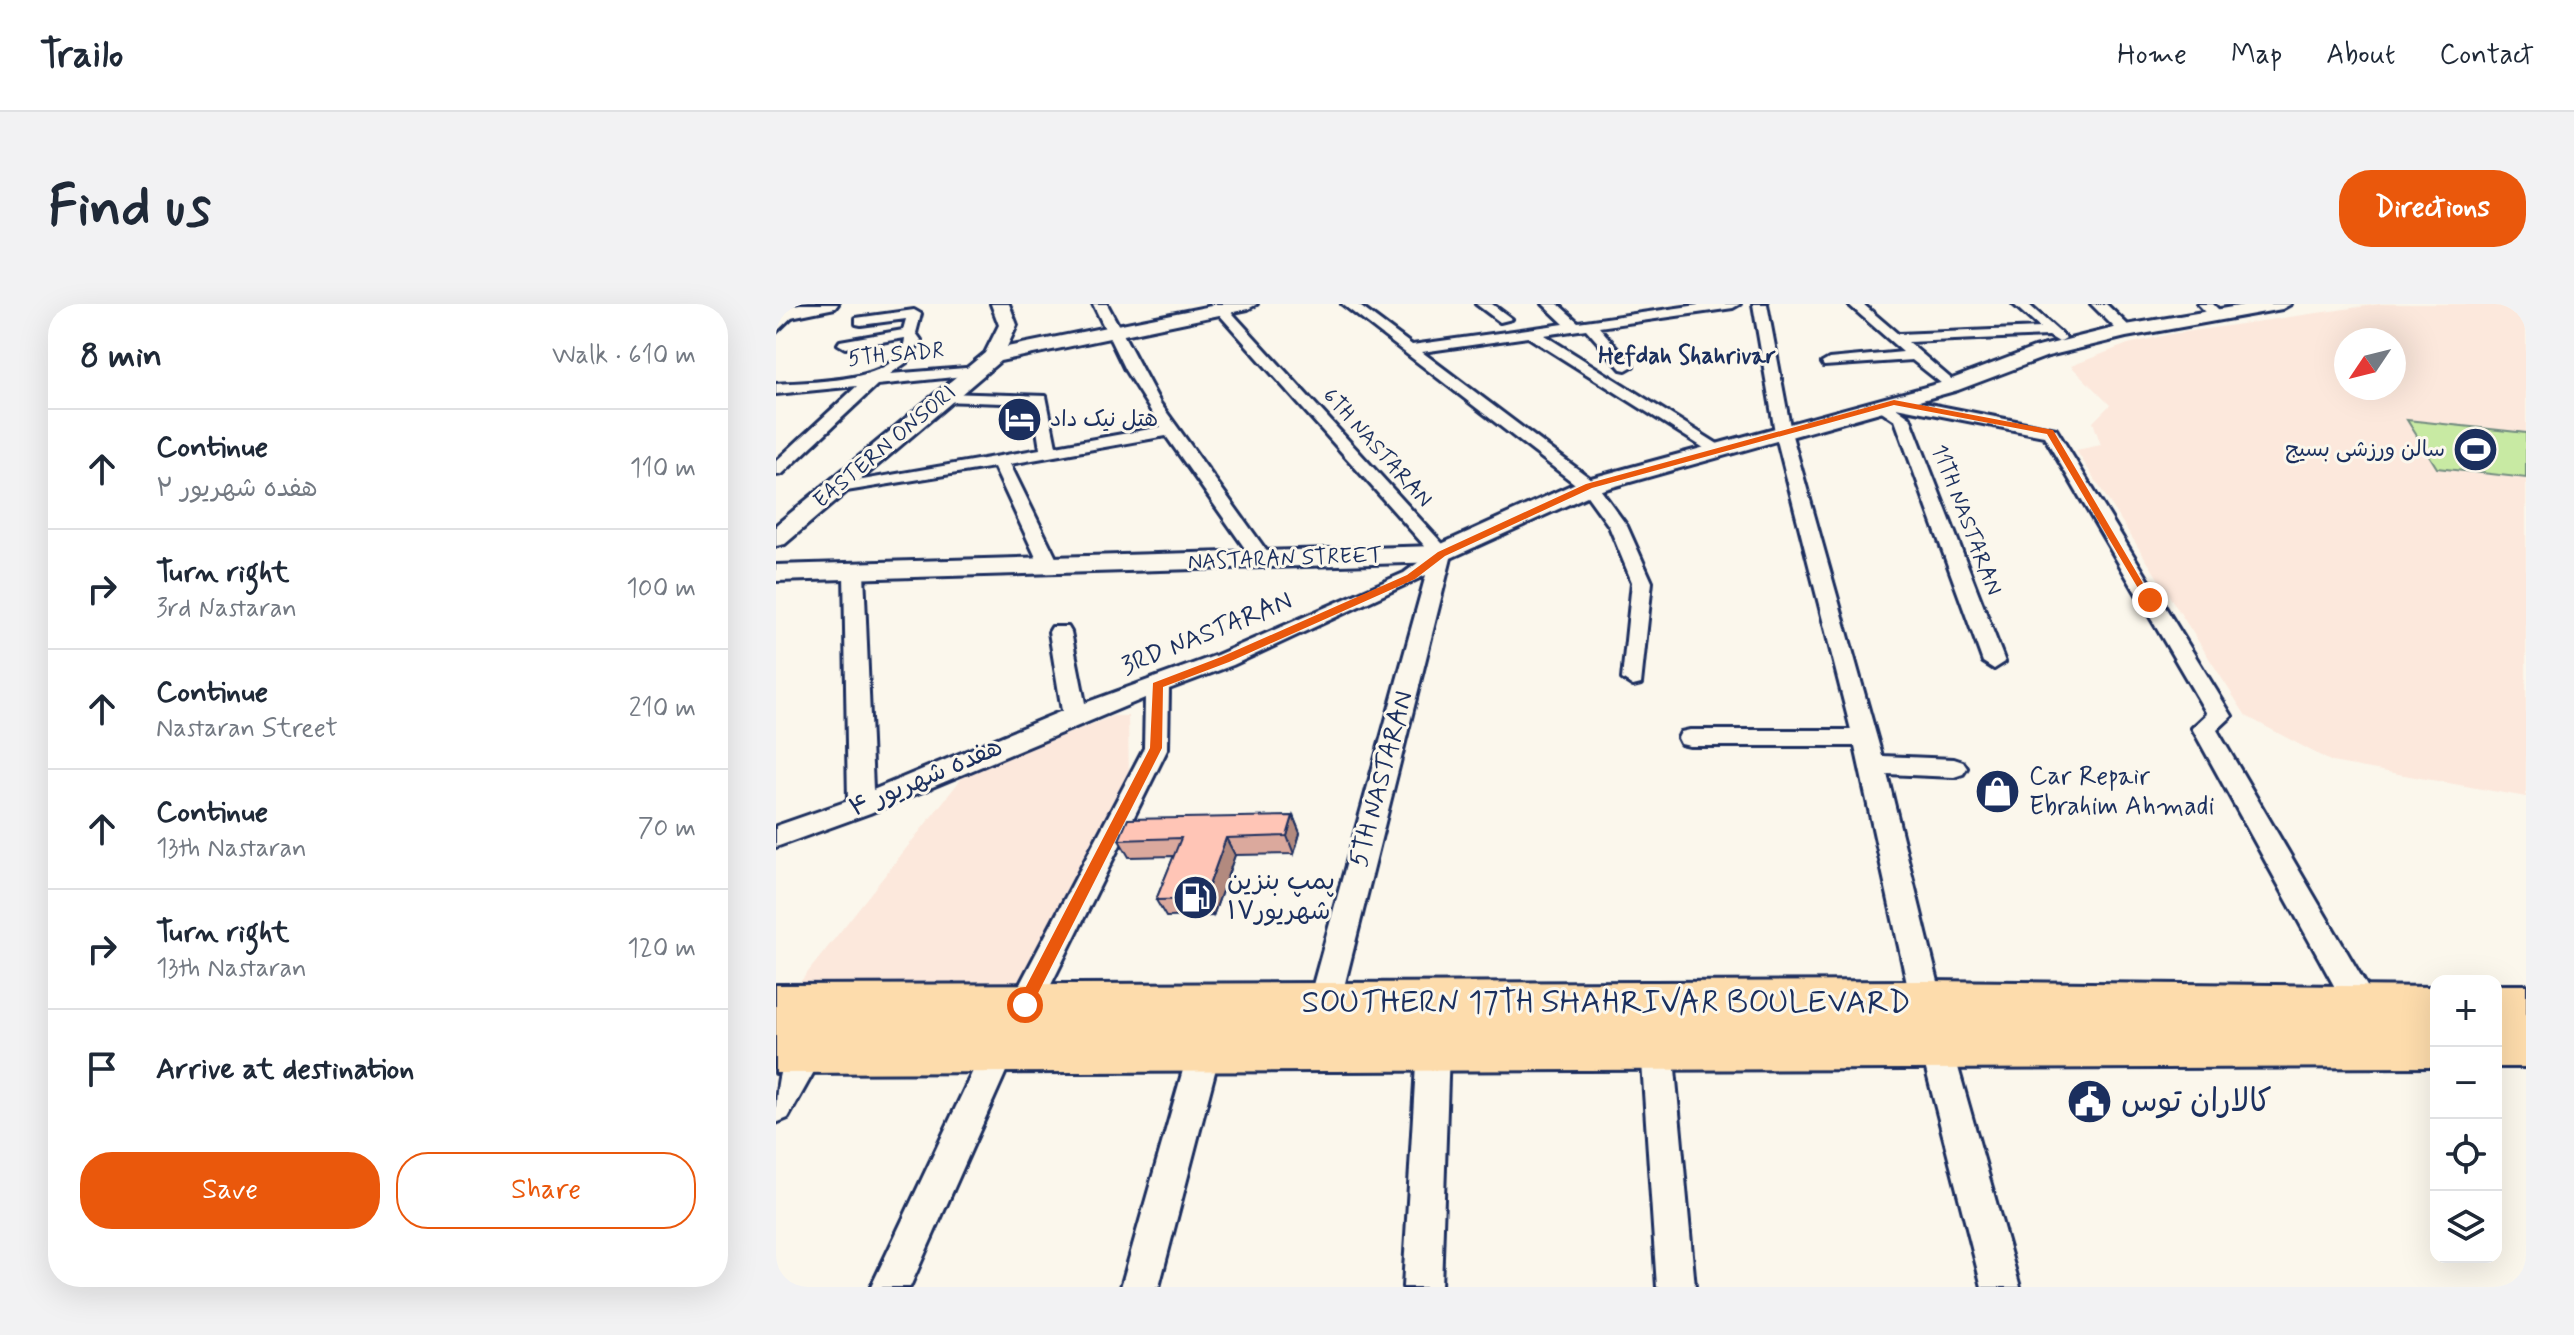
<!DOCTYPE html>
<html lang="en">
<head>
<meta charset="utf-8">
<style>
	body { margin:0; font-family:Mynerve,"Playpen Sans Arabic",sans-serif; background:#f2f2f3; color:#1f2937 }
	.controls { position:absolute; right:24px; bottom:24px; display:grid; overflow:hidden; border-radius:16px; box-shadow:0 8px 32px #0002 }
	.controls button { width:72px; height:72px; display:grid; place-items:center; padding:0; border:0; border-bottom:2px solid #e0e1e3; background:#fff; color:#1f2937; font:40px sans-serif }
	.compass { position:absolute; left:1558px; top:24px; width:72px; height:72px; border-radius:50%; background:#fff; box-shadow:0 8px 32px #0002; rotate:235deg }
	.stop { position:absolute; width:24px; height:24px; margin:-18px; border:6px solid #ea580c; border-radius:50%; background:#fff }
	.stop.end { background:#ea580c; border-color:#fff; box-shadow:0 2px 8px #0008 }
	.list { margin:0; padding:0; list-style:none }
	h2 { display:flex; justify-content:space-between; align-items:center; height:104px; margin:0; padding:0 32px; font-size:34px }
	h2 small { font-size:26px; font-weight:400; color:#747a83 }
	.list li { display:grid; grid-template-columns:52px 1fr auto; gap:24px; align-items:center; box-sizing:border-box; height:120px; padding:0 32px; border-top:2px solid #e0e1e3 }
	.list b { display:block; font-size:30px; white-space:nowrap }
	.list p { margin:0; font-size:26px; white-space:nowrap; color:#747a83 }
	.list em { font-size:26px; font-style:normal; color:#747a83 }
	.actions { display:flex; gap:16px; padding:24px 32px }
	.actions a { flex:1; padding:18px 0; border:2px solid #ea580c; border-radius:32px; text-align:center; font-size:28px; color:#ea580c }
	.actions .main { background:#ea580c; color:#fff }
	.icon { flex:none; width:44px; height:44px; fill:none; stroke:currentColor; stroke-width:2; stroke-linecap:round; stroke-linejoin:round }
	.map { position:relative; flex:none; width:1750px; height:983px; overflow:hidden; border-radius:32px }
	header { display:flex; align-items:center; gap:48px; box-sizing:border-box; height:112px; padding:0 40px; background:#fff; border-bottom:2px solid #e0e1e3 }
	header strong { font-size:38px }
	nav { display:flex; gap:44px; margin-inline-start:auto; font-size:28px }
	.intro { display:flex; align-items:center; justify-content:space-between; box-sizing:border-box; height:192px; padding:0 48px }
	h1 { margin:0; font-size:56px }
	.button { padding:20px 36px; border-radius:32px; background:#ea580c; color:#fff; font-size:28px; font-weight:700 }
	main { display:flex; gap:48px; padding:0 48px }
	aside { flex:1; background:#fff; border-radius:32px; box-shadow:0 8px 32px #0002 }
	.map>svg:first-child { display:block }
	.built { fill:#fce8dc; fill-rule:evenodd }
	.green { fill:#c8eaa3; stroke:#728c80; stroke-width:2 }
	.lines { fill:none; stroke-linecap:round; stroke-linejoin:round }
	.street-casing { stroke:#1b2f5e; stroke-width:6 }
	.secondary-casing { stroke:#1b2f5e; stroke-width:6 }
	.primary-casing { stroke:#1b2f5e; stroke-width:6 }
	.street { fill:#fbf7ec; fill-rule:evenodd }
	.secondary { fill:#fbf7ec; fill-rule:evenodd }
	.primary { fill:#fddcac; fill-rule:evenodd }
	.wall { fill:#dba99d; stroke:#1b2f5e; stroke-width:2 }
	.shaded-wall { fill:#b28a7f; stroke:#1b2f5e; stroke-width:2 }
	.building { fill:#ffc5b6; stroke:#1b2f5e; stroke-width:2 }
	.route { fill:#ea580c }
	.labels { text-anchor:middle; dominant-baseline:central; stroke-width:6; stroke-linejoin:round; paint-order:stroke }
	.far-street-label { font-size:22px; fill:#1b2f5e; stroke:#fbf7ec }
	.far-poi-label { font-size:22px; fill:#1b2f5e; stroke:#fbf7ec; text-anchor:start }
	.far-neighbourhood-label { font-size:24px; font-weight:bold; fill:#1b2f5e; stroke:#fbf7ec }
	.street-label { font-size:26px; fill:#1b2f5e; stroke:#fbf7ec }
	.poi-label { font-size:26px; fill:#1b2f5e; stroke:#fbf7ec; text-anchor:start }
	.near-street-label { font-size:32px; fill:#1b2f5e; stroke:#fbf7ec }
	.near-poi-label { font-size:32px; fill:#1b2f5e; stroke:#fbf7ec; text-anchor:start }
</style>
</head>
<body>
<header>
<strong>Trailo</strong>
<nav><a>Home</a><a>Map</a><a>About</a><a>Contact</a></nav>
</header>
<div class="intro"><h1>Find us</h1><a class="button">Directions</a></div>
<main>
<aside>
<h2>8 min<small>Walk · 610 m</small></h2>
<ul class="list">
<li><svg class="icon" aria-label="ahead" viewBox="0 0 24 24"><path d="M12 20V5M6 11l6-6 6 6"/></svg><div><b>Continue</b><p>هفده شهریور ۲</p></div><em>110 m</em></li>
<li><svg class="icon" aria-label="right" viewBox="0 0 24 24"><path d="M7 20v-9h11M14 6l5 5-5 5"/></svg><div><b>Turn right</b><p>3rd Nastaran</p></div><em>100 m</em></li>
<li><svg class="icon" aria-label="ahead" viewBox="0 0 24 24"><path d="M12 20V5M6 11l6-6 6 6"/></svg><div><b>Continue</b><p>Nastaran Street</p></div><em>210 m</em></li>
<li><svg class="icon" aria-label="ahead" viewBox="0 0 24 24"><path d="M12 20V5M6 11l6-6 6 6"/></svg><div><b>Continue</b><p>13th Nastaran</p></div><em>70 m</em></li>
<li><svg class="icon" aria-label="right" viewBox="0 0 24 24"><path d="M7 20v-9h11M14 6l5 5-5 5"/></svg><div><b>Turn right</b><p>13th Nastaran</p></div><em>120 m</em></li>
<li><svg class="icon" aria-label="arrive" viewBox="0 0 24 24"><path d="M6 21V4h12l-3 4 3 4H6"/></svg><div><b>Arrive at destination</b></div></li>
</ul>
<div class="actions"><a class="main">Save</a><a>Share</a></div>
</aside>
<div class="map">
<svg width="1750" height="983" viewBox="0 0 1750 983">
	<rect width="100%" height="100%" fill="#fbf7ec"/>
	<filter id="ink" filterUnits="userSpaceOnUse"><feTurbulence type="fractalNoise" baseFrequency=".0125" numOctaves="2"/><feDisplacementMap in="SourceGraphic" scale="16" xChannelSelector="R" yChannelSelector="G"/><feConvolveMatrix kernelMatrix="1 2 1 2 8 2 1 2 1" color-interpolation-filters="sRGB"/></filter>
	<g filter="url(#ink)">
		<path class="built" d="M1604 0H1750V493L1556 458 1470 412 1300 146 1325 141 1317 118 1334 101 1295 62 1352 40 1395 30ZM1570 36H1618V84H1570Z
			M337 412H352L353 475 254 681 13 692 190 469Z"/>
		<path class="green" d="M1631 116 1750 129V174L1661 164Z"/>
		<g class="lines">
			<defs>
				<path id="street" d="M317 0H331L384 99 497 256 494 260H480L390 132 234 160 284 262 274 268 264 262 218 163 52 190 49 186 58 181 264 145 257 100 163 97V91L168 89 270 92 280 142 385 123 349 66Z
					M434 0H448L676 250 564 699 559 709 548 713 537 709 532 699 650 271 457 361 393 385 392 444 260 711 249 715 238 711 233 701 368 444 369 394 94 509 0 543V522L72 497 68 268 71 264 78 262 88 268 97 486 286 407 273 328 276 323H292L295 328 309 399 441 351 628 269 655 249Z
					M566 0H581L636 41 788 20 767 0H782L802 18 929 0H964L957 4 823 23 857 62 850 66 845 65 810 25 768 31 945 142 947 146 939 151 752 33 646 48 819 178 851 222 876 278 865 380 857 382 846 375 856 278 833 222 807 186Z
					M700 0H716L736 15 724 18Z
					M977 0H991L1015 128 1106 452 1178 455 1187 458 1191 464 1187 470 1178 473 1111 470 1167 698 1162 708 1151 712 1140 708 1135 698 1079 442H914L905 440 902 434 905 428 914 426H1075L999 128Z
					M1072 0H1087L1122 30 1264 24 1237 0H1252L1290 34 1283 38 1273 32 1132 38 1180 79V85L1175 87 1136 56 1048 62 1046 59 1053 55 1127 48Z
					M1315 0H1330L1355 24V30H1345Z
					M1422 0H1437L1447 10 1435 13Z
					M10 4 22 7 0 28V16Z
					M138 6 145 10 140 29 145 36 131 58 114 70 202 63 207 64V70L101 81 6 170 0 171V157L81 82 0 90V80C35 77 126 80 129 34L69 44 62 40 64 37 127 26 130 15 85 21 80 20V14Z
					M1118 93 1280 125 1456 412 1441 426 1599 696 1604 706 1599 716 1588 720 1577 716 1416 424 1431 410 1268 132 1120 103 1134 113 1229 358 1218 365 1207 358 1119 116 1098 102Z
					M1160 727 1172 732 1176 742 1244 983H1206L1144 742 1148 732Z
					M881 728 893 733 897 743 919 983H881L865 743 869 733Z
					M657 729 669 734 673 744 665 983H627L641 744 645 734Z
					M224 730 236 735 240 745 134 983H95L212 735Z
					M429 730 441 735 445 745 383 983H345L413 745 417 735Z
					M34 731 46 736 50 746 12 814 0 819C0 788 0 744 34 731Z"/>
				<path id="secondary" d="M24 0H62L59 4 0 16V4Z
					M215 0H233L241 21 231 43 445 0H481L472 5 224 57 9 240 0 242V221L209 49 223 21Z
					M1474 0H1515L1506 5 1350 33 1272 52 1182 86 822 187 666 258 0 277V261L661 242 804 177 1168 78 1258 44 1350 21Z"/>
				<path id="primary" d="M1151 677 1660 683V763L0 769V723L1165 719 0 723V681Z
					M1720 681H1750V763H1720Z"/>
			</defs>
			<use href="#street" class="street-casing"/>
			<use href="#secondary" class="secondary-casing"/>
			<use href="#primary" class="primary-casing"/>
			<use href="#street" class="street"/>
			<use href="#secondary" class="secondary"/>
			<use href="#primary" class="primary"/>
		</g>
		<path class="wall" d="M517 512 524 529 518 550 459 551 437 612 390 613 380 596 398 552 353 553 343 536Z"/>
		<path class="shaded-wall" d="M517 512 524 529 518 550 511 532Z
			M450 534 459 551 437 612 428 595Z"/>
		<path class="building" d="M517 512 511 532 450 534 428 595 380 596 405 534 343 536 352 515Z"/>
	</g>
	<path class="route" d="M1118 96 1277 126 1378 298 1369 296 1271 130 1118 101 816 184 669 252 639 275 453 358 387 383 386 444 254 705H243V696L374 444 377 379 445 353 631 271 662 248 810 180Z"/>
	<defs>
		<symbol id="hotel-disc" viewBox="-11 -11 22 22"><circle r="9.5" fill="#1b2f5e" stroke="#fbf7ec"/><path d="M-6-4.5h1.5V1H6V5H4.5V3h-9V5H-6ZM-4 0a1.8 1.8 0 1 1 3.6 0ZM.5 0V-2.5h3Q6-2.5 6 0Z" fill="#fff"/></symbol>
		<symbol id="stadium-disc" viewBox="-11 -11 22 22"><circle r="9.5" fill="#1b2f5e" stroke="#fbf7ec"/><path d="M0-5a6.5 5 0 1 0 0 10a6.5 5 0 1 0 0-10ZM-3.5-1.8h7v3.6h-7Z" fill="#fff"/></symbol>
		<symbol id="shop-disc" viewBox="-11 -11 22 22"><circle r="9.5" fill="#1b2f5e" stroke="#fbf7ec"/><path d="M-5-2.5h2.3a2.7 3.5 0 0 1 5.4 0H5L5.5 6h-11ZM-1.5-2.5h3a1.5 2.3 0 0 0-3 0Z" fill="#fff"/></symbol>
		<symbol id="fuel-disc" viewBox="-11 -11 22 22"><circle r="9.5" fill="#1b2f5e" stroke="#fbf7ec"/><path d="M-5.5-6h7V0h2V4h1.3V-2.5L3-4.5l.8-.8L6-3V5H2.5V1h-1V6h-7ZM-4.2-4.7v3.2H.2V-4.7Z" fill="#fff"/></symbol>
		<symbol id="civic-disc" viewBox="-11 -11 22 22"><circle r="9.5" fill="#1b2f5e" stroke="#fbf7ec"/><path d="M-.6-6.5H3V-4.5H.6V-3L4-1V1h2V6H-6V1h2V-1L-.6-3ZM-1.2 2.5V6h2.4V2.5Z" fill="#fff"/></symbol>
	</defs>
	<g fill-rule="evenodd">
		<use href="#hotel-disc" x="218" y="90" width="51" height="51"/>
		<use href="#stadium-disc" x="1674" y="120" width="51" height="51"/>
		<use href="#shop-disc" x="1196" y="462" width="51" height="51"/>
		<use href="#fuel-disc" x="394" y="568" width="51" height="51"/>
		<use href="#civic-disc" x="1288" y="772" width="51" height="51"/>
	</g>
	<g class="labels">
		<g class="far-street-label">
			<text transform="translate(120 51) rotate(-5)">5TH SADR</text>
			<text transform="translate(109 143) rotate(-40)">EASTERN ONSORI</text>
			<text transform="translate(601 144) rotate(48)">6TH NASTARAN</text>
			<text transform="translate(1190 216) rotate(69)">11TH NASTARAN</text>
			<text transform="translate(509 255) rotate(-2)">NASTARAN STREET</text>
		</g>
		<g class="far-poi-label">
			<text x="274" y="116">هتل نیک داد</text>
			<text x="1669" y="146" text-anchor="end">سالن ورزشی بسیج</text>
		</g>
		<g class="far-neighbourhood-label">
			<text x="911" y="52">Hefdah Shahrivar</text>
		</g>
		<g class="street-label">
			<text transform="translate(431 330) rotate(-22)">3RD NASTARAN</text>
			<text transform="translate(150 474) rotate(-23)">هفده شهریور ۴</text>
			<text transform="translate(606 475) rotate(-75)">5TH NASTARAN</text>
		</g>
		<g class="poi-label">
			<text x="1253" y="473">Car Repair<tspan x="1253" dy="30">Ebrahim Ahmadi</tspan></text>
			<text x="451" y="578">پمپ بنزین<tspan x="451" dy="30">۱۷شهریور</tspan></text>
		</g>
		<g class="near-street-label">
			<text x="830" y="699">SOUTHERN 17TH SHAHRIVAR BOULEVARD</text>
		</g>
		<g class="near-poi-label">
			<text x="1345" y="798">كالاران توس</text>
		</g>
	</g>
</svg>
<div class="controls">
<button>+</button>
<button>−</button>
<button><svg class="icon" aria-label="locate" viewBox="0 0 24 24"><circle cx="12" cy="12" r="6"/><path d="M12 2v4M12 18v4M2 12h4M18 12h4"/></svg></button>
<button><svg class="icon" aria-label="layers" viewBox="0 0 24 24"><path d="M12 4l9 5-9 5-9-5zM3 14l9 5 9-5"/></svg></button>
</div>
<svg class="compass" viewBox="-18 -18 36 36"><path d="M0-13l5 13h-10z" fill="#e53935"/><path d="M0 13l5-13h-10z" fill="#747a83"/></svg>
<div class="stop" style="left:249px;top:701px"></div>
<div class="stop end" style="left:1374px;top:296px"></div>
</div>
</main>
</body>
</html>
